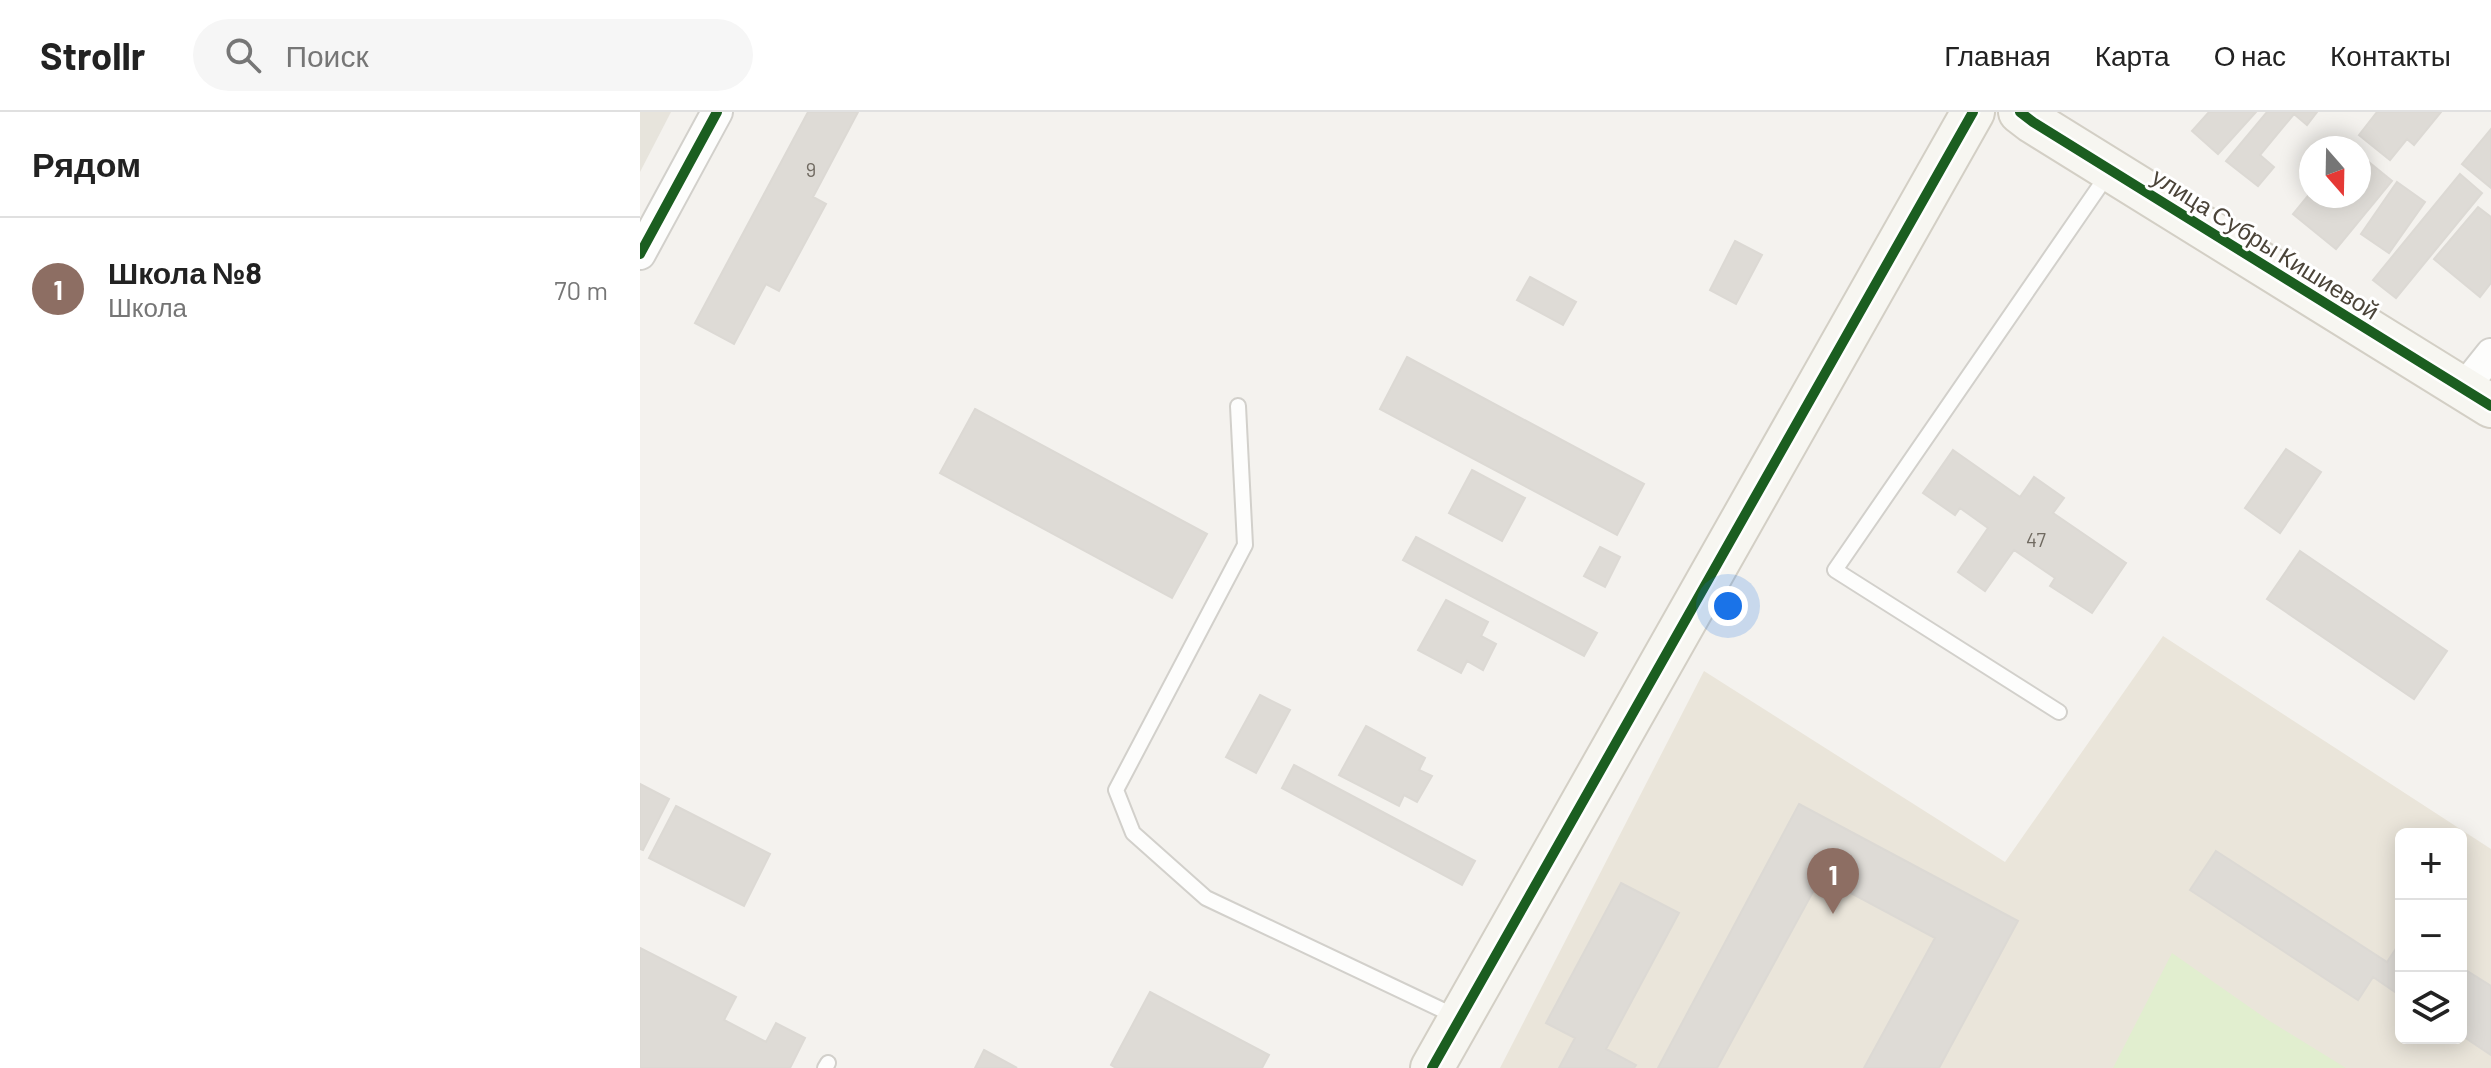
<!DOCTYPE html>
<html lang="ru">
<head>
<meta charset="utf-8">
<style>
	body { margin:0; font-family:Barlow,sans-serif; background:#f6f6f6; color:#222 }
	.controls { position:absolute; right:24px; bottom:24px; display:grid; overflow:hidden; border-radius:12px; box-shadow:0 4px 20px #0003 }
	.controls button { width:72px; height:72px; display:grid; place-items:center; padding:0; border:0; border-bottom:2px solid #e0e0e0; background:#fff; color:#222; font:40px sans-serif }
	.compass { position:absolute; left:1659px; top:24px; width:72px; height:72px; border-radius:50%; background:#fff; box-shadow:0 4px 20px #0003; rotate:160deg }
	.you { position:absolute; left:1088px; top:494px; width:28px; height:28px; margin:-20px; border:6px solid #fff; border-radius:50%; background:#1a73e8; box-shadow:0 0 0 12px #1a73e833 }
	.badge { display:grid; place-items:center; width:52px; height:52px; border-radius:50%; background:#1a73e8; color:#fff; font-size:26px; font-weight:700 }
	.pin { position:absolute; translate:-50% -66px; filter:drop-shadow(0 2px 4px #0008) }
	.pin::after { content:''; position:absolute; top:42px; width:28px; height:24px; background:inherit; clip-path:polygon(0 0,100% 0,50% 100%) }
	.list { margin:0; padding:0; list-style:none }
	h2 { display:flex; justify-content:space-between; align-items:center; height:104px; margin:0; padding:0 32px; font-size:34px }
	h2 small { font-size:26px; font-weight:400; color:#767676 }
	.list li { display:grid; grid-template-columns:52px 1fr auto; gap:24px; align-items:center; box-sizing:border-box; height:144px; padding:0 32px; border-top:2px solid #e0e0e0 }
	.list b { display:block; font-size:30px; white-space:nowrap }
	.list p { margin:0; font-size:26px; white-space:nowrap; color:#767676 }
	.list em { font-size:26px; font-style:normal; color:#767676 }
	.icon { flex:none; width:44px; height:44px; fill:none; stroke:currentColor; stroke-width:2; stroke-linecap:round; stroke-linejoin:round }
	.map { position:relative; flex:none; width:1851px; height:956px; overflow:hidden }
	header { display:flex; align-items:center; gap:48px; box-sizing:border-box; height:112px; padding:0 40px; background:#fff; border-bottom:2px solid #e0e0e0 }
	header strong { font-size:38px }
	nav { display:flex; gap:44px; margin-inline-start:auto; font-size:28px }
	.search { width:560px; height:72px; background:#f6f6f6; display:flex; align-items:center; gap:20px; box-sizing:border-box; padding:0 28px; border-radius:44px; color:#767676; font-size:30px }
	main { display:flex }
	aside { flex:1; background:#fff }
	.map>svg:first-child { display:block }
	.residential { fill:#e7e4dc }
	.education { fill:#eae5da; fill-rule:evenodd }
	.green { fill:#e1eecf }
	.building { fill:#dedbd6; stroke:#dcd9d4; stroke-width:2 }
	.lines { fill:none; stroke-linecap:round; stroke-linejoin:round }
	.lane-casing { stroke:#d2d0cb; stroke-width:18 }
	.street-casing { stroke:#d2d0cb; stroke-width:34 }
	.secondary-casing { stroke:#d3cfc5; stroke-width:46 }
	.lane { stroke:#fdfdfc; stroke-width:14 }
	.street { stroke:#fdfdfc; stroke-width:30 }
	.secondary { stroke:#f7f6f1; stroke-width:42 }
	.cycleway-casing { stroke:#fff; stroke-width:15 }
	.cycleway { stroke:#1b5e20; stroke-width:10 }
	.labels { text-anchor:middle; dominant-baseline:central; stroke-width:6; stroke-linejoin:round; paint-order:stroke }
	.number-label { font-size:20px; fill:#706a61 }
	.street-label { font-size:24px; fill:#4b4439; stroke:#fff }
</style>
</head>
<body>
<header>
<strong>Strollr</strong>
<div class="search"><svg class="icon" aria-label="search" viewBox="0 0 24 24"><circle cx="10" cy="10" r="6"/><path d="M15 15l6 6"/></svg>Поиск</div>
<nav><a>Главная</a><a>Карта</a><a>О нас</a><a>Контакты</a></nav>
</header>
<main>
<aside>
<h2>Рядом<small></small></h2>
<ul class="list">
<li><span class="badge" style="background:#8d6e63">1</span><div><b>Школа №8</b><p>Школа</p></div><em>70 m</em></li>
</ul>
</aside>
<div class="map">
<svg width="1851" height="956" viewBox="0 0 1851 956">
	<rect width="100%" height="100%" fill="#f4f2ee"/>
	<path class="residential" d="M0 0H31L0 60Z"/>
	<path class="education" d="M1523 524 1851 737V956H860L1064 559 1365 750ZM1761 722H1821V926H1761Z"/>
	<path class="green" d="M1532 841 1628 908 1706 956H1473Z"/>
	<path class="building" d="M168 0H218L173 85 186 92 139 179 126 172 94 232 55 211Z
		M1569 0H1616L1578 42 1552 19Z
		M1627 0H1677L1667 13 1654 2 1620 43 1634 55 1618 74 1586 49Z
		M1737 0H1801L1774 33 1767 27 1750 48 1719 23Z
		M1851 17V76L1822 52Z
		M1719 42 1752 69 1696 137 1653 102 1671 80V84H1719Z
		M1820 62 1842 81 1756 186 1733 168Z
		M1757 70 1785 90 1749 141 1721 122Z
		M1838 95 1851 105V171L1840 185 1794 147Z
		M1095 129 1122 143 1096 192 1070 178Z
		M890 165 936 190 923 213 877 188Z
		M767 245 1004 372 977 423 740 297Z
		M335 297 567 422 532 486 300 361Z
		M1646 337 1681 360 1640 421 1605 396Z
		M1313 338 1380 385 1394 365 1424 386 1413 401 1486 451 1452 501 1410 474 1415 466 1374 438 1345 479 1318 460 1348 416 1320 396 1315 403 1283 381Z
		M832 358 885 386 862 429 809 401Z
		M776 425 957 521 944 544 763 448Z
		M960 435 980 445 965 475 944 464Z
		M1660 439 1807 539 1774 587 1627 487Z
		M806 488 848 510 841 524 856 532 843 558 827 549 821 561 778 538Z
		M620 583 650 598 616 661 586 645Z
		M726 614 785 646 779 658 792 664 777 690 764 683 759 694 699 663Z
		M654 653 835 749 822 773 642 676Z
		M0 672 29 687 3 738 0 737Z
		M1159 692 1378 809 1299 956H1224L1295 826 1181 765 1077 956H1018Z
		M36 694 130 742 104 794 9 746Z
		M1576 739 1747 850 1761 829V884L1733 865 1718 888 1550 778Z
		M981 771 1039 801 966 937 996 953 994 956H919L935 926 906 911Z
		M0 836 96 885 84 908 126 930 136 911 165 926 150 956H0Z
		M1821 855 1851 874V943L1821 923Z
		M510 880 629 943 622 956H476L471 953Z
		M344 938 377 956H335Z"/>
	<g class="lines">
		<defs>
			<path id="lane" d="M598 294 605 433 476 678 493 721 566 786 815 904
				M1419 600 1195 458 1468 62
				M185 956 188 951"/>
			<path id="street" d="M0 142 77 0
				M1823 277 1851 242"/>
			<path id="secondary" d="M1380 0 1393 10 1851 294
				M792 956 1333 0"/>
		</defs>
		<use href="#lane" class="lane-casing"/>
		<use href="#street" class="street-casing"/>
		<use href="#secondary" class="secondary-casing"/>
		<use href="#lane" class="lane"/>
		<use href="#street" class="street"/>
		<use href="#secondary" class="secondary"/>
		<defs>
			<path id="cycleway" d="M1380 0 1393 10 1851 294
				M0 142 77 0
				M792 956 1333 0"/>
		</defs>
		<use href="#cycleway" class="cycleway-casing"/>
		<use href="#cycleway" class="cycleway"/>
	</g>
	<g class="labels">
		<g class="number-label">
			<text x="171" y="57">9</text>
			<text x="1396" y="427">47</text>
		</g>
		<g class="street-label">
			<text transform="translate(1626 131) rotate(32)">улица Субры Кишиевой</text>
		</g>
	</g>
</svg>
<div class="controls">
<button>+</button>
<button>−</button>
<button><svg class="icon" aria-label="layers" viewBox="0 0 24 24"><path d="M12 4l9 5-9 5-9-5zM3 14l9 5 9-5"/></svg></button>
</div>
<svg class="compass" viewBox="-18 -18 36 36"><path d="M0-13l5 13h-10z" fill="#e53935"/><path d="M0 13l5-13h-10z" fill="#767676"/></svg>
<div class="you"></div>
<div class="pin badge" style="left:1193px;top:802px;background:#8d6e63">1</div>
</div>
</main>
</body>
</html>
